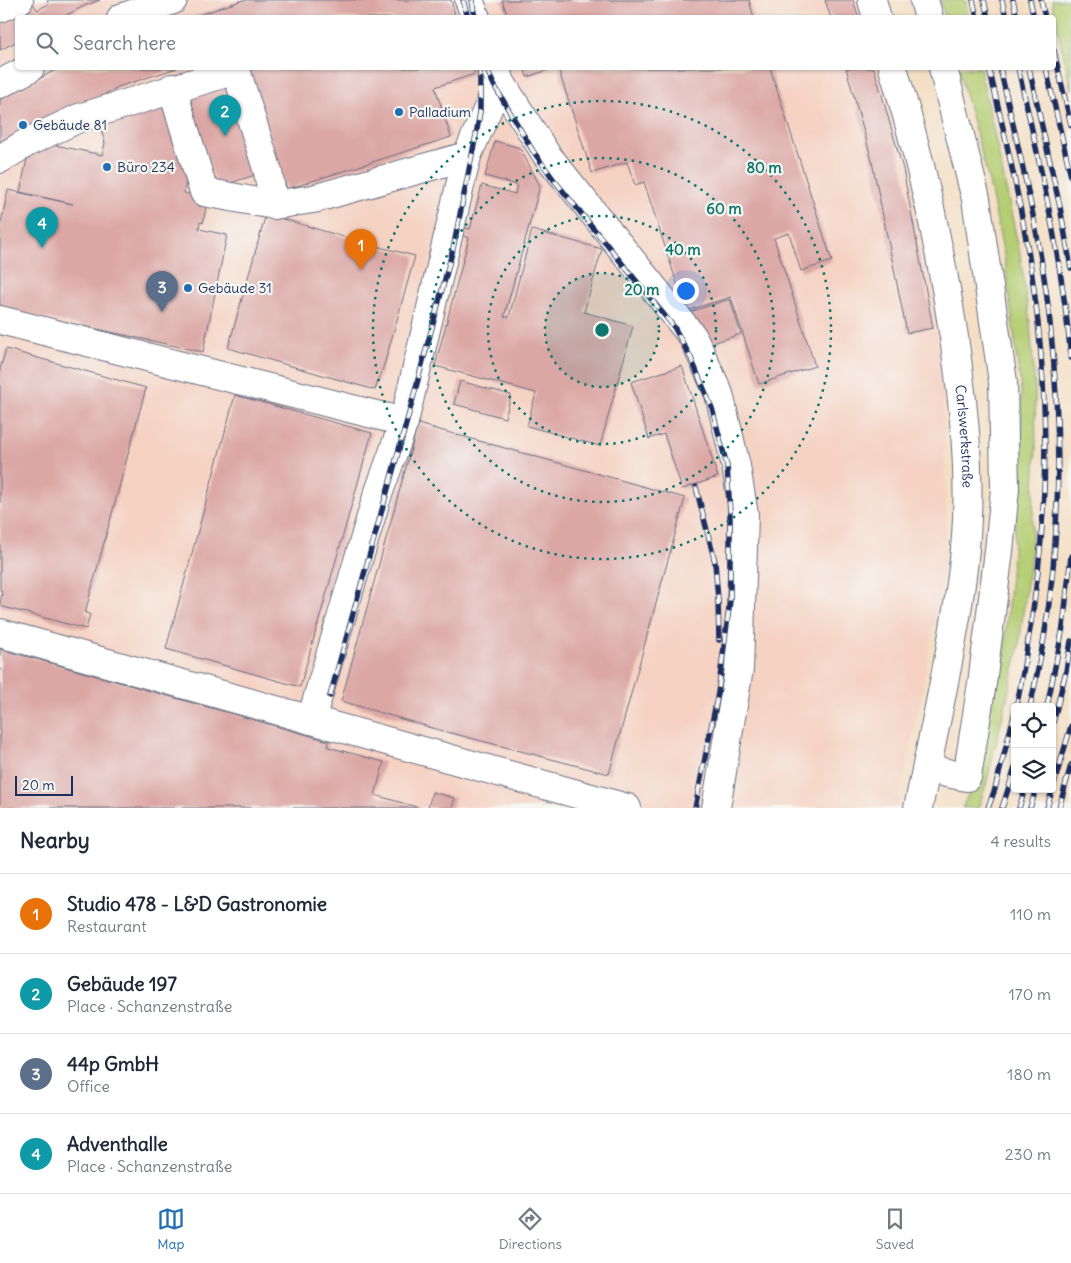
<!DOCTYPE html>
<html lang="en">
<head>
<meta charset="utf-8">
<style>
	body { margin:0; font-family:Delius,sans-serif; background:#f6f6f7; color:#1f2937 }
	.controls { position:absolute; right:15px; bottom:15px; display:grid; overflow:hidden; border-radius:5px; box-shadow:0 1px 4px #0004 }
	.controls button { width:45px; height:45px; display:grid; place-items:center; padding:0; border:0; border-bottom:1px solid #e0e1e3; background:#fff; color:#1f2937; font:25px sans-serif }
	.scale { position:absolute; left:15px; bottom:12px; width:58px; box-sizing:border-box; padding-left:5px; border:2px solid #1b2f5e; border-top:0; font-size:14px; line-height:18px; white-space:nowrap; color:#1b2f5e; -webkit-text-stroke:4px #f6f6f2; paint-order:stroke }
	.you { position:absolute; left:685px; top:290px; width:18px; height:18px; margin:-12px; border:4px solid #fff; border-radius:50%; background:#1a73e8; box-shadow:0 0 0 8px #1a73e833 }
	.badge { display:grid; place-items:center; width:32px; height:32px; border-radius:50%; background:#1f6fb2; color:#fff; font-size:16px; font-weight:700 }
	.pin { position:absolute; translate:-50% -41px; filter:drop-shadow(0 1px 2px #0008) }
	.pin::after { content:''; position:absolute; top:26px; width:18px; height:15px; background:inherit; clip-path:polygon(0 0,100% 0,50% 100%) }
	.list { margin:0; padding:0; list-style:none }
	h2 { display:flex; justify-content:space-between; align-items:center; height:65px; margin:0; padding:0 20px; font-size:21px }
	h2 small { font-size:16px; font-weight:400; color:#747a83 }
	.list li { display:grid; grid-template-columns:32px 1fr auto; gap:15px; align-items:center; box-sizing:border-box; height:80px; padding:0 20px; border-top:1px solid #e0e1e3 }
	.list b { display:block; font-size:19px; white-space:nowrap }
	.list p { margin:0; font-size:16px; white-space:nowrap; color:#747a83 }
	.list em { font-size:16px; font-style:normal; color:#747a83 }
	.icon { flex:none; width:28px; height:28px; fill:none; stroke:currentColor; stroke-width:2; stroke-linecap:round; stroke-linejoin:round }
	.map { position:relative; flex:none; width:1071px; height:808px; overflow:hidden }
	.search { position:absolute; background:#fff; box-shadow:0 1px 4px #0004; left:15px; right:15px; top:15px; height:55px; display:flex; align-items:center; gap:12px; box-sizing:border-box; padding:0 18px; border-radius:5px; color:#747a83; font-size:19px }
	.sheet { height:385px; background:#fff }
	nav { display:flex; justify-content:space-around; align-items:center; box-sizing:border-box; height:70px; border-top:1px solid #e0e1e3; background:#fff; font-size:14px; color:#747a83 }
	nav a { display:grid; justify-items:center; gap:2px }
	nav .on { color:#1f6fb2 }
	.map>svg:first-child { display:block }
	.built { fill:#f5d2c2 }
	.green { fill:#b5ce73; stroke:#687e68 }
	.building { fill:#dba7a5 }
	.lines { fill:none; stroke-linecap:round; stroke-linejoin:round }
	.minor-casing { stroke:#676d82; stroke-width:30 }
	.minor { stroke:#fff; stroke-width:28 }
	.rail-casing { stroke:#1b2f5e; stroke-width:5.5 }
	.rail { stroke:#f6f6f2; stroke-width:4; stroke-dasharray:11; stroke-linecap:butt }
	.ring { fill:none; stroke:#0f766e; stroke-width:2.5; stroke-dasharray:2.5 5 }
	.poi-dot { fill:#1f6fb2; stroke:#f6f6f2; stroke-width:2 }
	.labels { text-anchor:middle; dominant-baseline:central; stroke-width:4.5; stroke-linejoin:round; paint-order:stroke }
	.poi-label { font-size:14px; fill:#1b2f5e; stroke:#f6f6f2; text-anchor:start }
	.street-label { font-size:14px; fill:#1b2f5e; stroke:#f6f6f2 }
	.centre { fill:#0f766e; stroke:#f6f6f2; stroke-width:2.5 }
	.ring-label { font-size:15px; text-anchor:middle; font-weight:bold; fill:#0f766e; stroke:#f6f6f2; stroke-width:4.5; stroke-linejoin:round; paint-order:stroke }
</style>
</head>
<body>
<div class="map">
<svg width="1071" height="808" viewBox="0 0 1071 808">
	<rect width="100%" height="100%" fill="#f6f6f2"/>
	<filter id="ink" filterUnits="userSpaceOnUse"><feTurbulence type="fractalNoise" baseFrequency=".02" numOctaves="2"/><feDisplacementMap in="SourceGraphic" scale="10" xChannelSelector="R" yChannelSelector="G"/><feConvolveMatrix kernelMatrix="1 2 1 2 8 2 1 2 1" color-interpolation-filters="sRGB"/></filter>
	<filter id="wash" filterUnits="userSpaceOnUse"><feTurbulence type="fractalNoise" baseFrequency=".0096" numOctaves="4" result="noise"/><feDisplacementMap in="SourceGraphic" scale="20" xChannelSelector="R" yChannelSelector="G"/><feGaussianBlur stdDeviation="1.12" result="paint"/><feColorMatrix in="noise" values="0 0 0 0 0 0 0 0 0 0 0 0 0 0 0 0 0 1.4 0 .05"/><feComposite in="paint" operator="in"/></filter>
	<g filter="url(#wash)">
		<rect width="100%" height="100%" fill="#f4dfc5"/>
		<path class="built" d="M0 0H863L870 17 18 18V68H886L937 294 943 387 947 548 921 698 897 808H0Z"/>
		<path class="green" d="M940 0H965L969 17H945Z
			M1052 0H1071V89L1053 8Z
			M958 68H980L1020 254 1030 324 1035 389 1036 450 1031 552 1018 653 986 785 978 808H962L974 782 1004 652 1022 450 1021 390 1004 255 988 177Z"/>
		<g id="blocks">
			<path class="building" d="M49 0H100L84 6 61 18H18V41L0 50V21L33 3 37 10 49 4 47 1Z
				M243 0H451L456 18H190Z
				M502 0H749L754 18H508Z
				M825 0H853L859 18H831Z
				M59 68H177L118 87 0 151V100Z
				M248 68H472L475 74 435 87 451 137 287 189Z
				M524 68H554L527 77Z
				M558 68H770L832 261 801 271 789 233 774 238 815 366 759 384 731 297 686 311 644 182 635 185 627 162 592 173Z
				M846 68H874L903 169 933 328 907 333 871 157Z
				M233 84 262 173 217 187 189 98Z
				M165 106 188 173 184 193 208 198 203 223 200 222 199 229 227 235 203 352 0 308V227L8 190 73 204 20 192 29 149 41 142 102 155 105 143 100 126Z
				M495 141 520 148 540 186 504 317H509L532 230 602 249 584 312 633 326 600 446 527 426 536 393 435 366 469 238 461 235 463 227 470 229 482 185 515 194 517 185 485 176Z
				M266 214 368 244 415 256 385 362 375 390 228 348Z
				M730 299 741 334 706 345 687 313Z
				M6 349 146 388 85 613 90 614 86 629 0 606 2 591 0 590V369Z
				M682 366 718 477 682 489 664 434 649 439 631 382Z
				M460 381 511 395 505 418 454 404Z
				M235 395 372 433 300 687 166 649Z
				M418 424 685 498 609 774 428 727H429L341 701Z
				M0 649 329 741 328 747 384 762 375 795 420 808H0Z
				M432 792 455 798 452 808H428Z"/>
		</g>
	</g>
	<g filter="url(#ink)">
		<use href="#blocks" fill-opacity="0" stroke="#676d82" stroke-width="1"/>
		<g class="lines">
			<defs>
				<g id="minor">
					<path d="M469 0 476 18"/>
					<path d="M872 0 877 18"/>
					<path d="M924 0 929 18"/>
					<path d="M0 8 19 0"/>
					<path d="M121 18 173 0"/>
					<path d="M495 68 500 81 546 154 693 337 719 394 736 466 744 515 739 669 716 808"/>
					<path id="s1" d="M893 68C920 155 940 246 954 337 963 402 971 470 966 536 963 580 955 624 947 667 938 714 928 761 918 808"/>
					<path d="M0 84 30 68"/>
					<path d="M172 88 204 192 274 205 313 199 467 156 500 81"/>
					<path d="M0 159 28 142 79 118 236 70 268 172 274 205"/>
					<path d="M0 320 404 422 467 156"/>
					<path d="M0 633 627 808"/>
					<path d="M311 720 376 500 404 422"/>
					<path d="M927 769 967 777 982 683 999 551 1005 489 1003 382 976 199 943 68"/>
				</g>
			</defs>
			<use href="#minor" class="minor-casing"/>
			<use href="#minor" class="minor"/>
			<defs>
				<path id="rail" d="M463 0 468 18
					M472 0 475 18
					M973 0 977 18
					M984 0 988 18
					M1002 0 1006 18
					M1013 0 1017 18
					M1030 0 1034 18
					M1041 0 1045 18
					M1054 51 1071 125
					M486 68 494 85 533 151 554 180 674 327 691 358 712 408 727 466 730 512V601L718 693 695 808
					M989 68C1009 152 1029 237 1038 323 1050 431 1046 541 1027 647 1024 667 1021 687 1016 707
					M1000 68C1019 152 1041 237 1050 323 1061 423 1061 526 1046 625 1042 652 1036 680 1030 707
					M1018 68C1040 163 1062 259 1071 358
					M1029 68 1060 207 1071 268
					M1046 68 1071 177
					M696 487 715 562 718 600 719 640
					M330 696 408 417 453 249 476 135 480 112V68
					M1047 707 1063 627 1071 556
					M1052 727 1066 671 1071 641
					M988 808 995 789 1015 712
					M1002 808 1015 768
					M1019 808 1025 789
					M1030 808 1036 789
					M1047 808 1071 726
					M1059 808 1071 765"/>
			</defs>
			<use href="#rail" class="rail-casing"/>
			<use href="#rail" class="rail"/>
		</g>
	</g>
	<circle cx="602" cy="330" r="57" fill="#0f766e" fill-opacity=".12"/>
	<g class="ring">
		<circle cx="602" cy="330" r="57"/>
		<circle cx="602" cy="330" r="114"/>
		<circle cx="602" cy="330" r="172"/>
		<circle cx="602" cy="330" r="229"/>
	</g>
	<g class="poi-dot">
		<circle cx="399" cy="112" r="5"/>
		<circle cx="23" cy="125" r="5"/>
		<circle cx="107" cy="167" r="5"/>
		<circle cx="188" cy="288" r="5"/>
	</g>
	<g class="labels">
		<g class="poi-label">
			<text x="409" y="112">Palladium</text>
			<text x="33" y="125">Gebäude 81</text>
			<text x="117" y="167">Büro 234</text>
			<text x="198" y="288">Gebäude 31</text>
		</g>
		<g class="street-label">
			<text stroke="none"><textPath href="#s1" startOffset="376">Carlswerkstraße</textPath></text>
		</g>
	</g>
	<circle cx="602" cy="330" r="8" class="centre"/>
	<g class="ring-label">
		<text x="764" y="173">80 m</text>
		<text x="724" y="214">60 m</text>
		<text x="683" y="255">40 m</text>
		<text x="642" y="295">20 m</text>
	</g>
</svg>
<div class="controls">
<button><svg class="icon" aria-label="locate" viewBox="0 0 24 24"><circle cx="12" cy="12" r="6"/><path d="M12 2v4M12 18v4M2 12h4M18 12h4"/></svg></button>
<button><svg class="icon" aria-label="layers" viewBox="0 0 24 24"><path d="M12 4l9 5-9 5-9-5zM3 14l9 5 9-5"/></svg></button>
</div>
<div class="scale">20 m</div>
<div class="you"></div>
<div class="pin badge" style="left:361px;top:270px;background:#e8710a">1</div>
<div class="pin badge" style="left:225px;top:136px;background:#0f9aa8">2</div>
<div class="pin badge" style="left:162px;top:312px;background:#5c6f8a">3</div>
<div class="pin badge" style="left:42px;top:248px;background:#0f9aa8">4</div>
<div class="search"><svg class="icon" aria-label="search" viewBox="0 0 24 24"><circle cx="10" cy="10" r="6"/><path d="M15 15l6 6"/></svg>Search here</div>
</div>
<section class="sheet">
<h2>Nearby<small>4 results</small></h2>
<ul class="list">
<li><span class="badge" style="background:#e8710a">1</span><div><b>Studio 478 - L&amp;D Gastronomie</b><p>Restaurant</p></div><em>110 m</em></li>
<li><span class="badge" style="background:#0f9aa8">2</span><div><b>Gebäude 197</b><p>Place · Schanzenstraße</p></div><em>170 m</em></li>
<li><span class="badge" style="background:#5c6f8a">3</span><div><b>44p GmbH</b><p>Office</p></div><em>180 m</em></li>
<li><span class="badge" style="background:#0f9aa8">4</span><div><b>Adventhalle</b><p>Place · Schanzenstraße</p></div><em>230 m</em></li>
</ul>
</section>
<nav>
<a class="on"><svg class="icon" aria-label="map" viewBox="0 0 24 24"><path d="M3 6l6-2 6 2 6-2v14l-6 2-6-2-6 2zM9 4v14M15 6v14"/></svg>Map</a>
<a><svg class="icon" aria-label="directions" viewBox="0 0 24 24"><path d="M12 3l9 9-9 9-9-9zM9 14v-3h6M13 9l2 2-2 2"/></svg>Directions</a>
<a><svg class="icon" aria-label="saved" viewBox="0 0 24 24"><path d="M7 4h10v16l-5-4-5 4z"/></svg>Saved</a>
</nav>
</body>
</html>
